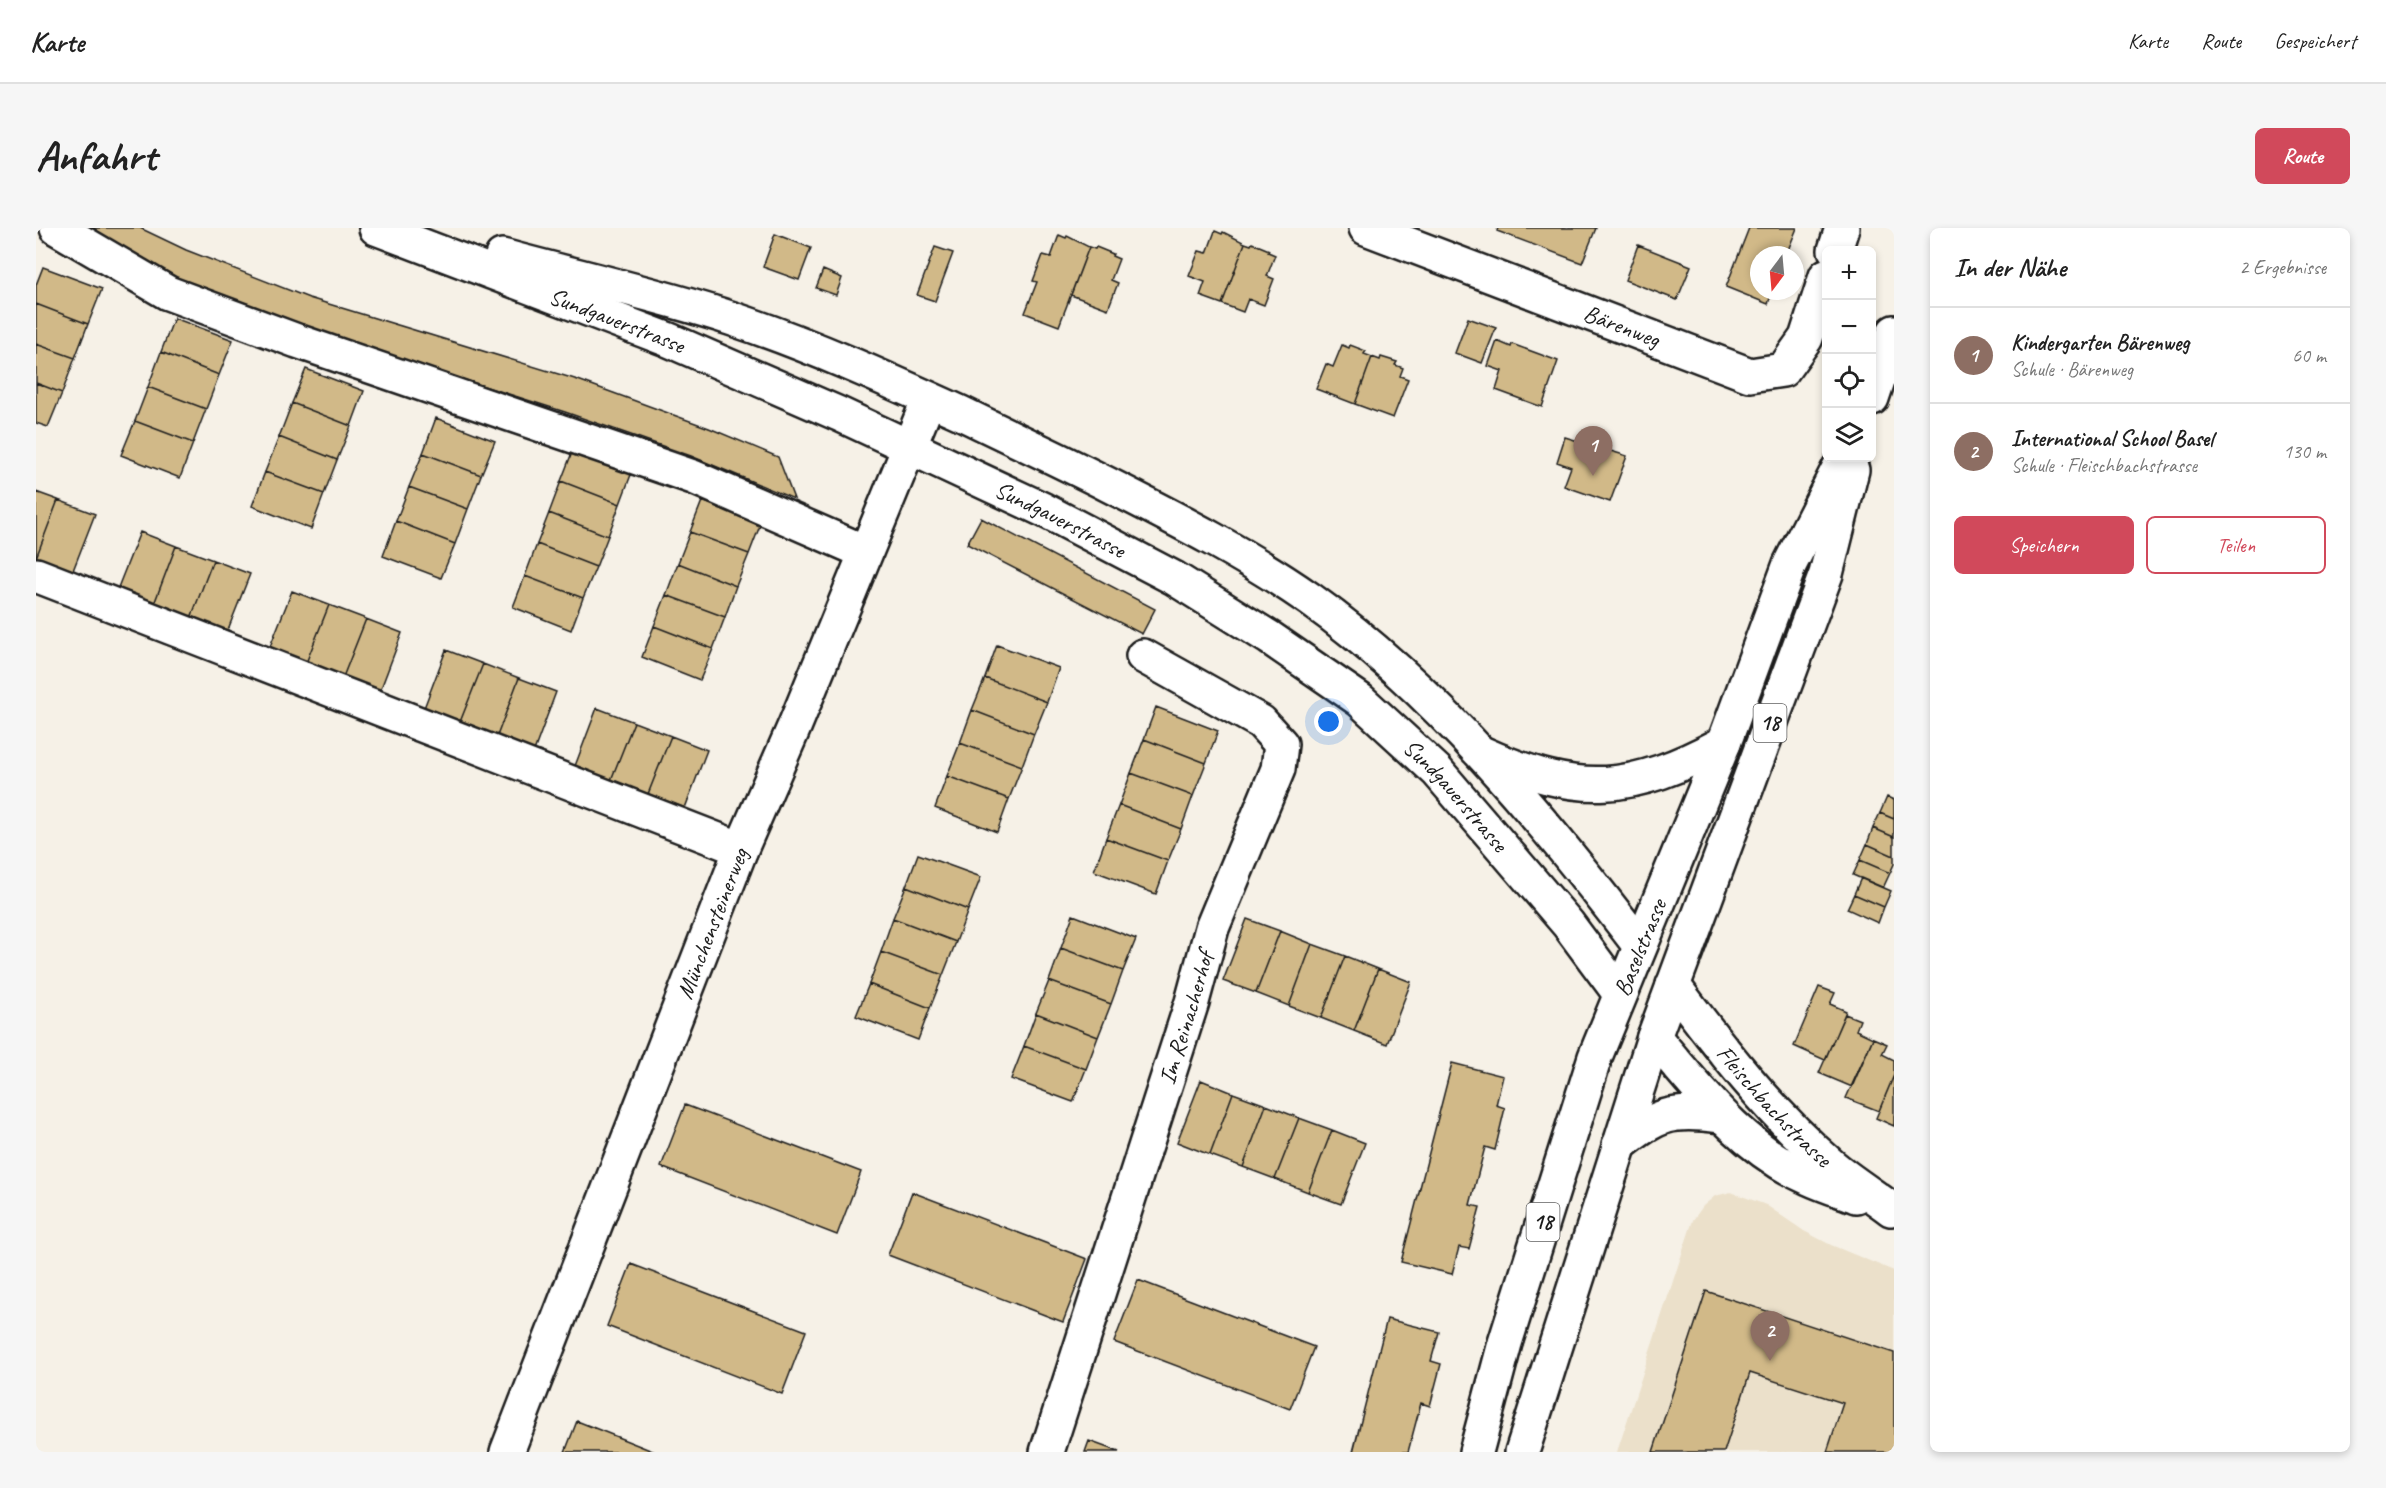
<!DOCTYPE html>
<html lang="de">
<head>
<meta charset="utf-8">
<style>
	body { margin:0; font-family:Caveat,sans-serif; background:#f6f6f6; color:#222 }
	.controls { position:absolute; right:18px; top:18px; display:grid; overflow:hidden; border-radius:9px; box-shadow:0 3px 9px #0003 }
	.controls button { width:54px; height:54px; display:grid; place-items:center; padding:0; border:0; border-bottom:2px solid #e0e0e0; background:#fff; color:#222; font:30px sans-serif }
	.compass { position:absolute; left:1714px; top:18px; width:54px; height:54px; border-radius:50%; background:#fff; box-shadow:0 3px 9px #0003; rotate:196deg }
	.you { position:absolute; left:1293px; top:494px; width:21px; height:21px; margin:-15px; border:4px solid #fff; border-radius:50%; background:#1a73e8; box-shadow:0 0 0 9px #1a73e833 }
	.badge { display:grid; place-items:center; width:39px; height:39px; border-radius:50%; background:#d1495b; color:#fff; font-size:20px; font-weight:700 }
	.pin { position:absolute; translate:-50% -50px; filter:drop-shadow(0 2px 3px #0008) }
	.pin::after { content:''; position:absolute; top:32px; width:21px; height:18px; background:inherit; clip-path:polygon(0 0,100% 0,50% 100%) }
	.list { margin:0; padding:0; list-style:none }
	h2 { display:flex; justify-content:space-between; align-items:center; height:78px; margin:0; padding:0 24px; font-size:26px }
	h2 small { font-size:20px; font-weight:400; color:#767676 }
	.list li { display:grid; grid-template-columns:39px 1fr auto; gap:18px; align-items:center; box-sizing:border-box; height:96px; padding:0 24px; border-top:2px solid #e0e0e0 }
	.list b { display:block; font-size:22px; white-space:nowrap }
	.list p { margin:0; font-size:20px; white-space:nowrap; color:#767676 }
	.list em { font-size:20px; font-style:normal; color:#767676 }
	.actions { display:flex; gap:12px; padding:18px 24px }
	.actions a { flex:1; padding:14px 0; border:2px solid #d1495b; border-radius:9px; text-align:center; font-size:21px; color:#d1495b }
	.actions .main { background:#d1495b; color:#fff }
	.icon { flex:none; width:33px; height:33px; fill:none; stroke:currentColor; stroke-width:2; stroke-linecap:round; stroke-linejoin:round }
	.map { position:relative; flex:none; width:1858px; height:1224px; overflow:hidden; border-radius:9px }
	header { display:flex; align-items:center; gap:36px; box-sizing:border-box; height:84px; padding:0 30px; background:#fff; border-bottom:2px solid #e0e0e0 }
	header strong { font-size:28px }
	nav { display:flex; gap:33px; margin-inline-start:auto; font-size:21px }
	.intro { display:flex; align-items:center; justify-content:space-between; box-sizing:border-box; height:144px; padding:0 36px }
	h1 { margin:0; font-size:42px }
	.button { padding:15px 27px; border-radius:9px; background:#d1495b; color:#fff; font-size:21px; font-weight:700 }
	main { display:flex; gap:36px; padding:0 36px }
	aside { flex:1; background:#fff; border-radius:9px; box-shadow:0 3px 9px #0003 }
	.map>svg:first-child { display:block }
	.built { fill:#ebe0ca }
	.building { fill:#d1b988; stroke:#1c1c1c; stroke-width:1.5 }
	.lines { fill:none; stroke-linecap:round; stroke-linejoin:round }
	.minor-casing { stroke:#1c1c1c; stroke-width:38 }
	.secondary-casing { stroke:#1c1c1c; stroke-width:38 }
	.primary-casing { stroke:#1c1c1c; stroke-width:38 }
	.minor { stroke:#fff; stroke-width:33 }
	.secondary { stroke:#fff; stroke-width:33 }
	.primary { stroke:#fff; stroke-width:33 }
	.labels { text-anchor:middle; dominant-baseline:central; stroke-width:4.5; stroke-linejoin:round; paint-order:stroke }
	.shield { fill:#fff; stroke:#606060; stroke-width:1.5 }
	.shield-label { font-size:22px; font-weight:bold; fill:#1c1c1c }
	.street-label { font-size:24px; fill:#1c1c1c; stroke:#fff }
</style>
</head>
<body>
<header>
<strong>Karte</strong>
<nav><a>Karte</a><a>Route</a><a>Gespeichert</a></nav>
</header>
<div class="intro"><h1>Anfahrt</h1><a class="button">Route</a></div>
<main>
<div class="map">
<svg width="1858" height="1224" viewBox="0 0 1858 1224">
	<rect width="100%" height="100%" fill="#f6f1e7"/>
	<filter id="ink" filterUnits="userSpaceOnUse"><feTurbulence type="fractalNoise" baseFrequency=".0167" numOctaves="2"/><feDisplacementMap in="SourceGraphic" scale="12" xChannelSelector="R" yChannelSelector="G"/><feConvolveMatrix kernelMatrix="1 2 1 2 8 2 1 2 1" color-interpolation-filters="sRGB"/></filter>
	<g filter="url(#ink)">
		<path class="built" d="M1695 964 1730 977 1768 1003 1795 1017 1858 1043V1224H1581L1657 992 1667 978 1679 968Z"/>
		<path class="building" d="M43 0H104L150 22 273 70 542 152 673 200 742 229 758 271 655 228 529 184 260 98 135 50Z
			M1462 0H1560L1546 35 1461 3Z
			M1713 0H1761L1750 27H1723V63H1741L1739 68 1734 70 1732 76 1690 59Z
			M1179 3 1186 6 1187 4 1209 15 1186 76 1164 68 1169 54 1153 48 1163 23 1171 25Z
			M739 6 775 20 763 52 727 39Z
			M1023 7 1030 10 1031 8 1053 19 1023 98 989 85 1001 54 997 53 1007 27 1015 29Z
			M1209 15 1215 17 1216 15 1233 22 1232 24 1239 27 1231 48 1238 51 1228 77 1212 71 1207 84 1186 76Z
			M1602 17 1655 38 1641 72 1589 52Z
			M899 19 917 25 899 73 881 67Z
			M1053 19 1059 21 1060 19 1077 26 1076 28 1083 31 1075 52 1082 55 1072 81 1035 67Z
			M7 39 66 61 52 96 0 76V57Z
			M787 42 806 50 800 67 780 60Z
			M0 76 52 96 39 130 0 116Z
			M138 90 197 112 183 147 125 124Z
			M1432 90 1460 100 1446 135 1419 125Z
			M1461 113 1475 119 1476 116 1522 133 1506 179 1460 162 1466 143 1452 138Z
			M0 116 39 130 26 165 0 155Z
			M1306 117 1313 120 1314 117 1330 123 1328 126 1336 129 1319 176 1280 161 1290 136 1297 139Z
			M125 124 183 147 170 181 112 159Z
			M1336 129 1344 132 1345 129 1361 134 1359 137 1367 140 1364 148 1372 151 1357 190 1319 176Z
			M270 141 328 163 315 198 256 175Z
			M0 155 26 165 12 199 0 195Z
			M112 159 170 181 157 215 99 193Z
			M256 175 315 198 301 232 243 209Z
			M400 190 459 213 445 247 387 225Z
			M99 193 157 215 144 250 85 227Z
			M243 209 301 232 288 266 229 244Z
			M1529 209 1591 228 1574 274 1528 258 1535 239 1521 234Z
			M537 222 596 244 584 276 525 253Z
			M387 225 445 247 432 281 373 259Z
			M229 244 288 266 275 301 216 278Z
			M525 253 584 276 572 308 513 285Z
			M373 259 432 281 419 316 360 293Z
			M0 264 22 272 0 330Z
			M22 272 59 286 36 345 0 330Z
			M666 273 725 295 713 326 654 304Z
			M513 285 572 308 560 339 501 316Z
			M945 290 1119 381 1106 406 931 316Z
			M360 293 419 316 405 350 347 328Z
			M104 304 140 318 118 376 81 362Z
			M654 304 713 326 700 358 642 335Z
			M501 316 560 339 547 370 489 348Z
			M140 318 177 332 155 390 118 376Z
			M177 332 214 346 191 404 155 390Z
			M642 335 700 358 689 389 630 367Z
			M489 348 547 370 535 402 477 379Z
			M256 363 293 377 270 435 233 421Z
			M630 367 689 389 677 421 618 398Z
			M293 377 330 391 307 449 270 435Z
			M330 391 366 405 344 463 307 449Z
			M618 398 677 421 664 452 606 429Z
			M961 417 1023 440 1011 474 949 450Z
			M410 422 447 436 424 494 388 480Z
			M447 436 483 450 461 508 424 494Z
			M483 450 520 464 498 523 461 508Z
			M949 450 1011 474 998 506 936 482Z
			M1120 479 1182 503 1170 535 1108 511Z
			M561 480 598 494 575 552 539 538Z
			M936 482 998 506 986 538 924 515Z
			M598 494 635 508 612 566 575 552Z
			M635 508 671 522 649 580 612 566Z
			M1108 511 1170 535 1157 568 1095 545Z
			M924 515 986 538 973 571 911 548Z
			M1095 545 1157 568 1145 601 1083 577Z
			M911 548 973 571 961 604 899 580Z
			M1851 569 1858 572V591L1844 585Z
			M1083 577 1145 601 1132 633 1070 610Z
			M1844 585 1858 591V609L1837 600Z
			M1837 600 1858 609V628L1831 616Z
			M1070 610 1132 633 1120 666 1058 643Z
			M1831 616 1858 628V636L1854 645 1824 632Z
			M882 626 945 649 932 682 870 658Z
			M1824 632 1854 645 1847 660 1817 647Z
			M1825 650 1855 663 1848 679 1818 666Z
			M870 658 932 682 920 714 857 690Z
			M1818 666 1848 679 1842 695 1811 681Z
			M1037 687 1100 711 1087 743 1025 720Z
			M857 690 920 714 907 747 845 724Z
			M1211 691 1244 703 1220 765 1187 753Z
			M1244 703 1276 716 1253 778 1220 765Z
			M1276 716 1309 728 1285 790 1253 778Z
			M1025 720 1087 743 1075 776 1013 753Z
			M845 724 907 747 894 780 833 756Z
			M1309 728 1342 741 1318 803 1285 790Z
			M1342 741 1375 754 1351 816 1318 803Z
			M1013 753 1075 776 1062 809 1000 785Z
			M833 756 894 780 882 812 820 788Z
			M1783 759 1799 765 1794 776 1810 783 1789 832 1758 818Z
			M1000 785 1062 809 1050 841 988 818Z
			M1809 786 1824 792 1820 802 1837 810 1816 859 1783 845Z
			M1837 810 1851 816 1846 826 1858 832V847L1843 883 1810 870Z
			M988 818 1050 841 1037 874 975 851Z
			M1416 835 1467 848 1460 877 1469 880 1459 922 1449 919 1434 977 1444 979 1433 1021 1423 1019 1416 1046 1365 1034Z
			M1858 847V898L1840 890Z
			M1165 852 1197 865 1174 927 1141 914Z
			M1197 865 1230 877 1207 939 1174 927Z
			M649 877 825 944 801 1007 625 939Z
			M1230 877 1263 890 1239 951 1207 939Z
			M1263 890 1296 902 1272 964 1239 951Z
			M1296 902 1329 915 1305 976 1272 964Z
			M876 964 1051 1031 1027 1094 852 1027Z
			M595 1036 770 1103 746 1166 571 1098Z
			M1102 1052 1278 1119 1254 1181 1078 1114Z
			M1670 1063 1858 1125V1224H1791L1807 1175 1714 1145 1688 1224H1617Z
			M1351 1091 1403 1104 1395 1133 1405 1136 1394 1178 1385 1175 1372 1224H1317Z
			M541 1193 619 1224H529Z
			M1053 1213 1083 1224H1049Z"/>
		<g class="lines">
			<defs>
				<g id="minor">
					<path d="M21 0 132 65 261 113 657 249 829 324"/>
					<path id="s1" d="M1330 0 1714 147 1747 142 1770 110 1790 48"/>
					<path d="M1799 22 1806 0"/>
					<path d="M0 347 705 621"/>
					<path id="s2" d="M1637 757C1685 821 1734 884 1795 937 1814 953 1835 966 1855 981"/>
					<path d="M1618 809C1663 862 1707 921 1773 950 1788 957 1804 962 1820 968"/>
					<path d="M1583 917C1623 886 1634 881 1684 888"/>
					<path id="s3" d="M471 1224 705 621 759 497 893 171"/>
					<path id="s4" d="M1011 1224 1156 774 1176 700 1242 541 1245 516 1225 494 1107 428"/>
				</g>
				<g id="secondary">
					<path id="s5" d="M340 0 633 112 803 186 1008 282 1138 350 1234 410 1324 472 1401 543 1532 696 1584 766"/>
					<path d="M466 28C543 49 621 66 697 91 775 117 850 151 925 185 974 209 1024 232 1073 257 1142 292 1211 327 1275 372 1400 461 1511 596 1604 718"/>
					<path d="M1448 526C1545 569 1594 565 1688 515"/>
				</g>
				<g id="primary">
					<path d="M1836 170 1858 104"/>
					<path id="s6" d="M1440 1224 1469 1115 1559 829 1688 515 1754 336 1808 230"/>
					<path d="M1486 1224 1618 809 1790 346 1816 242"/>
				</g>
			</defs>
			<use href="#minor" class="minor-casing"/>
			<use href="#secondary" class="secondary-casing"/>
			<use href="#primary" class="primary-casing"/>
			<use href="#minor" class="minor"/>
			<use href="#secondary" class="secondary"/>
			<use href="#primary" class="primary"/>
		</g>
	</g>
	<g class="labels">
		<g class="shield">
			<rect x="1717.5" y="476" width="33" height="38" rx="4.5"/>
			<rect x="1490.5" y="975" width="33" height="38" rx="4.5"/>
		</g>
		<g class="shield-label">
			<text x="1734" y="495">18</text>
			<text x="1507" y="994">18</text>
		</g>
		<g class="street-label">
			<text stroke="none"><textPath href="#s5" startOffset="258">Sundgauerstrasse</textPath></text>
			<text stroke="none"><textPath href="#s1" startOffset="274">Bärenweg</textPath></text>
			<text stroke="none"><textPath href="#s5" startOffset="744">Sundgauerstrasse</textPath></text>
			<text stroke="none"><textPath href="#s5" startOffset="1230">Sundgauerstrasse</textPath></text>
			<text stroke="none"><textPath href="#s3" startOffset="567">Münchensteinerweg</textPath></text>
			<text stroke="none"><textPath href="#s6" startOffset="531">Baselstrasse</textPath></text>
			<text stroke="none"><textPath href="#s4" startOffset="456">Im Reinacherhof</textPath></text>
			<text stroke="none"><textPath href="#s2" startOffset="158">Fleischbachstrasse</textPath></text>
		</g>
	</g>
</svg>
<div class="controls">
<button>+</button>
<button>−</button>
<button><svg class="icon" aria-label="locate" viewBox="0 0 24 24"><circle cx="12" cy="12" r="6"/><path d="M12 2v4M12 18v4M2 12h4M18 12h4"/></svg></button>
<button><svg class="icon" aria-label="layers" viewBox="0 0 24 24"><path d="M12 4l9 5-9 5-9-5zM3 14l9 5 9-5"/></svg></button>
</div>
<svg class="compass" viewBox="-18 -18 36 36"><path d="M0-13l5 13h-10z" fill="#e53935"/><path d="M0 13l5-13h-10z" fill="#767676"/></svg>
<div class="you"></div>
<div class="pin badge" style="left:1557px;top:248px;background:#8d6e63">1</div>
<div class="pin badge" style="left:1734px;top:1133px;background:#8d6e63">2</div>
</div>
<aside>
<h2>In der Nähe<small>2 Ergebnisse</small></h2>
<ul class="list">
<li><span class="badge" style="background:#8d6e63">1</span><div><b>Kindergarten Bärenweg</b><p>Schule · Bärenweg</p></div><em>60 m</em></li>
<li><span class="badge" style="background:#8d6e63">2</span><div><b>International School Basel</b><p>Schule · Fleischbachstrasse</p></div><em>130 m</em></li>
</ul>
<div class="actions"><a class="main">Speichern</a><a>Teilen</a></div>
</aside>
</main>
</body>
</html>
